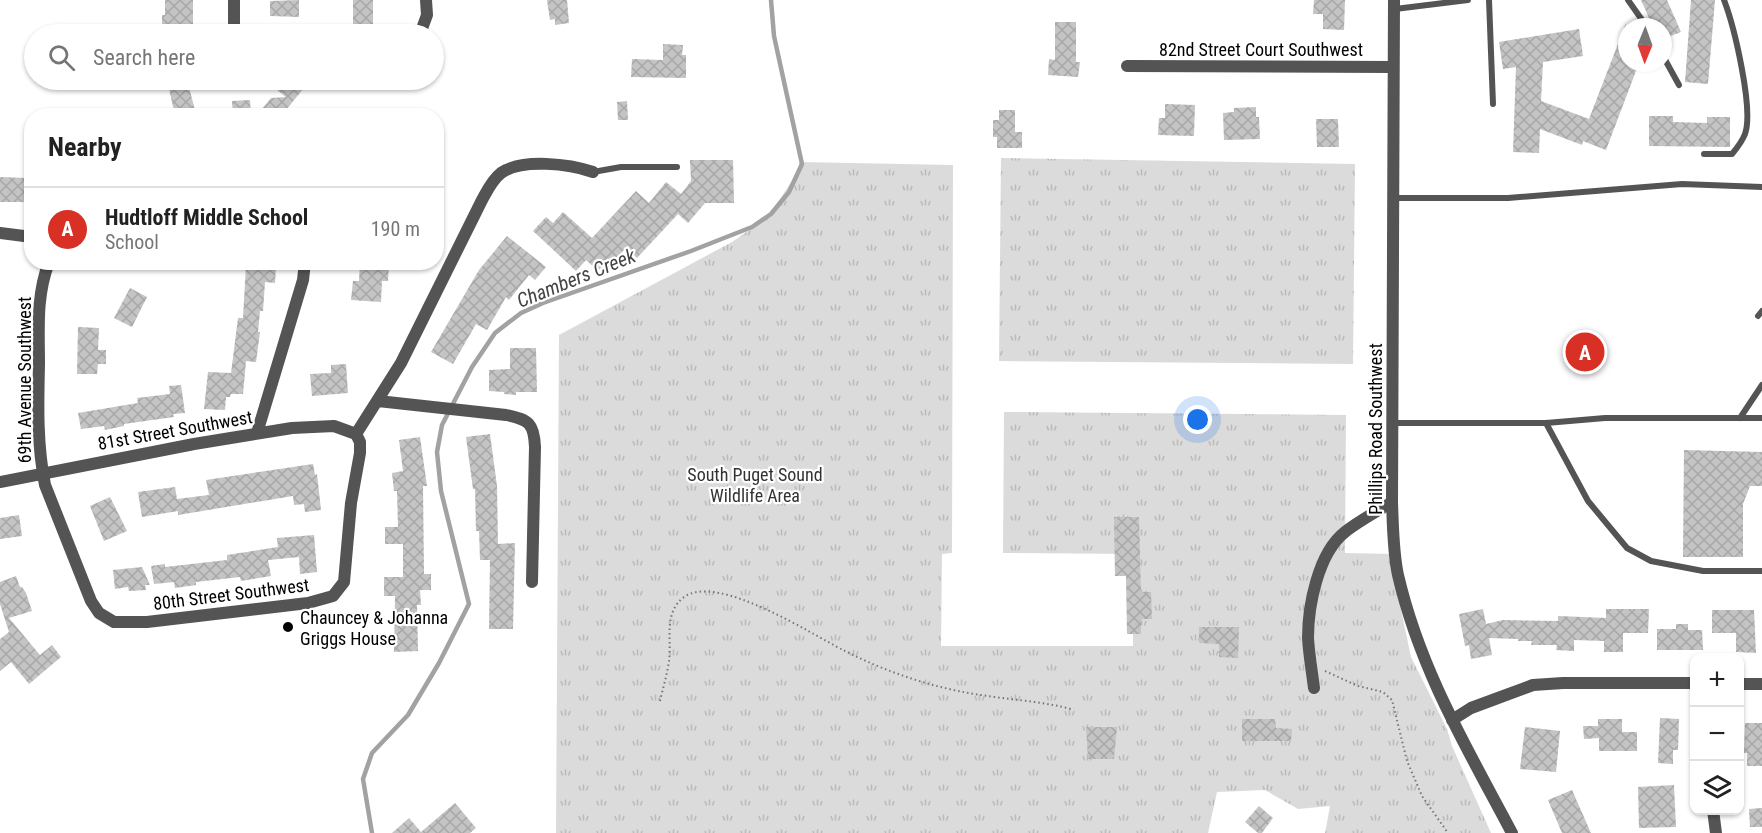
<!DOCTYPE html>
<html lang="en">
<head>
<meta charset="utf-8">
<style>
	body { margin:0; font-family:"Roboto Condensed",sans-serif; background:#f6f6f6; color:#222 }
	.controls { position:absolute; right:18px; bottom:18px; display:grid; overflow:hidden; border-radius:12px; box-shadow:0 2px 4px #0004 }
	.controls button { width:54px; height:54px; display:grid; place-items:center; padding:0; border:0; border-bottom:2px solid #e0e0e0; background:#fff; color:#222; font:30px sans-serif }
	.compass { position:absolute; left:1618px; top:18px; width:54px; height:54px; border-radius:50%; background:#fff; box-shadow:0 2px 4px #0004; rotate:181deg }
	.you { position:absolute; left:1198px; top:420px; width:21px; height:21px; margin:-15px; border:4px solid #fff; border-radius:50%; background:#1a73e8; box-shadow:0 0 0 9px #1a73e833 }
	.badge { display:grid; place-items:center; width:39px; height:39px; border-radius:50%; background:#d93025; color:#fff; font-size:20px; font-weight:700 }
	.pin { position:absolute; translate:-50% -50%; border:3px solid #fff; box-shadow:0 2px 6px #0006 }
	.list { margin:0; padding:0; list-style:none }
	h2 { display:flex; justify-content:space-between; align-items:center; height:78px; margin:0; padding:0 24px; font-size:26px }
	h2 small { font-size:20px; font-weight:400; color:#767676 }
	.list li { display:grid; grid-template-columns:39px 1fr auto; gap:18px; align-items:center; box-sizing:border-box; height:84px; padding:0 24px; border-top:2px solid #e0e0e0 }
	.list b { display:block; font-size:22px; white-space:nowrap }
	.list p { margin:0; font-size:20px; white-space:nowrap; color:#767676 }
	.list em { font-size:20px; font-style:normal; color:#767676 }
	.icon { flex:none; width:33px; height:33px; fill:none; stroke:currentColor; stroke-width:2; stroke-linecap:round; stroke-linejoin:round }
	.map { position:relative; flex:none; width:1762px; height:833px; overflow:hidden }
	.search { position:absolute; background:#fff; box-shadow:0 2px 4px #0004; left:24px; top:24px; width:420px; height:66px; display:flex; align-items:center; gap:15px; box-sizing:border-box; padding:0 21px; border-radius:33px; color:#767676; font-size:22px }
	.panel { position:absolute; background:#fff; box-shadow:0 2px 4px #0004; left:24px; top:108px; width:420px; height:162px; border-radius:24px }
	.map>svg:first-child { display:block }
	.park { fill:url(#park-tufts) }
	.lines { fill:none; stroke-linecap:round; stroke-linejoin:round }
	.stream { stroke:#a2a2a2; stroke-width:4.5 }
	.building { fill:url(#building-cross-hatch) }
	.path { stroke:#767676; stroke-width:2; stroke-dasharray:1.5 3; stroke-linecap:butt }
	.service { stroke:#545454; stroke-width:6 }
	.minor { stroke:#545454; stroke-width:12 }
	.tertiary { stroke:#545454; stroke-width:12 }
	.poi-dot { fill:#000; stroke:#fff; stroke-width:2 }
	.labels { text-anchor:middle; dominant-baseline:central; stroke-width:4.5; stroke-linejoin:round; paint-order:stroke }
	.street-label { font-size:18px; fill:#000; stroke:#fff }
	.park-label { font-size:18px; fill:#323232; stroke:#fff }
	.poi-label { font-size:18px; fill:#000; stroke:#fff; text-anchor:start }
	.water-label { font-size:20px; font-style:italic; fill:#434343; stroke:#fff }
</style>
</head>
<body>
<div class="map">
<svg width="1762" height="833" viewBox="0 0 1762 833">
	<defs>
		<pattern id="park-tufts" width="24" height="20" patternUnits="userSpaceOnUse" patternTransform="scale(1.5)"><rect width="24" height="20" fill="#dbdbdb"/><path d="M3 7l-1-3M5 7V3M7 7l1-3M15 17l-1-3M17 17v-4M19 17l1-3" fill="none" stroke="#bababa"/></pattern>
		<pattern id="building-cross-hatch" width="8" height="8" patternUnits="userSpaceOnUse" patternTransform="scale(1.5)"><rect width="8" height="8" fill="#c4c4c4"/><path d="M0 0l8 8M0 8l8-8" fill="none" stroke="#a7a7a7"/></pattern>
	</defs>
	<rect width="100%" height="100%" fill="#fff"/>
	<path class="park" d="M1001 158 1355 164 1353 364 999 361Z
		M800 162 953 165 952 553 942 554 941 646H1133V554L1003 553 1004 412 1346 415 1345 553 1396 554 1397 591 1411 657 1447 729 1452 746 1491 833H1325L1330 806 1298 809 1265 790 1217 792 1208 833H556L559 335 732 242 769 216 795 176Z"/>
	<g class="lines">
		<path class="stream" d="M372 833 363 779 372 753 408 715 439 663 469 604 441 491 437 452 442 425 472 367 495 333 521 313 543 303 691 251 752 227 771 214 789 192 802 164 774 36 771 0"/>
	</g>
	<path class="building" d="M165 0H193V34H162V15H165Z
		M299 0V17L270 16V1Z
		M353 0H373V34H353Z
		M547 0H567L569 23 555 25V19L550 20Z
		M1314 0H1345L1344 30 1323 29V14H1313Z
		M1641 0H1667L1681 32 1663 39V27H1653Z
		M1691 0H1715L1708 84 1685 82Z
		M1055 22H1076V62H1080L1078 77 1048 75 1049 59 1055 60Z
		M1626 23 1627 63H1639L1606 150 1583 141 1582 145 1540 129 1539 153 1513 152 1516 67 1503 69 1499 42 1579 29 1583 56 1543 62 1541 101 1589 119Z
		M663 44 683 45 682 55H686V78L631 77 632 59 663 60Z
		M167 80H187L195 110 175 115Z
		M264 80H294L304 88 281 116H270L262 109 271 98 286 97Z
		M250 100 251 116H233L232 101Z
		M627 101 628 120H618L617 102Z
		M1165 104 1195 105 1194 136 1158 135 1159 118H1165Z
		M1256 107V117H1259L1260 139 1224 140 1223 113 1234 112V108Z
		M999 110H1015V132H1022V148H997V137H993V120H999Z
		M1649 116H1673V122L1707 123V117H1730V147L1649 146Z
		M1316 119H1338L1339 147H1317Z
		M690 160H733L734 203H705L688 223 678 214 637 258 626 248 612 262 609 259 598 271 586 260 576 271 533 231 546 217 553 223 563 212 592 238 636 191 649 203 666 182 681 194 691 181Z
		M0 177 26 178V202H0Z
		M507 236 546 267 535 280 529 275 509 300 506 297 487 330 476 324 453 364 431 352 479 270Z
		M248 262H263V266L276 267 275 283 265 282 263 311H260L258 332H260L256 362 246 361 243 394H231L230 397H226L225 410 204 409 208 372 231 373 238 318H243L246 265H248Z
		M360 262 389 264 388 281H382L381 302 351 300 353 281H359Z
		M130 288 147 297 132 327 114 318Z
		M78 327 99 328 98 350H106V364H98L97 374H77Z
		M510 348H536L537 392H516V395L504 394V392L489 391V370L510 369Z
		M346 364 348 393 312 396 310 374 331 373V365Z
		M181 385 185 413 173 414 174 417 124 424V426L105 430 104 426 81 429 78 413 138 403 137 398 170 394 169 386Z
		M490 434 497 486 498 544 515 543 513 629H489L490 560H480L479 531H476L475 489H473L466 437Z
		M420 437 427 486H423L424 574H431V590H420L421 605H417L418 651 394 652 395 596H384V577H403V544H385V527H398L397 491H394L392 473 403 471 399 440Z
		M1684 450 1762 452V486H1750L1743 504V557H1683Z
		M313 464 315 475 317 474 321 510 305 512 304 504 294 505 293 496 178 515V511L142 517 138 492 175 487 177 499 209 495 206 480Z
		M110 497 127 531 104 541 90 506Z
		M19 515 22 536 0 539V518Z
		M1114 517H1139L1141 592H1151L1152 619H1141V634H1127L1126 576H1115Z
		M314 535 317 572 300 574 299 557 268 560 271 576 241 581 240 577 196 582V585L175 588 174 582 154 584 151 566 165 564V567L227 560V555L278 547 277 538Z
		M142 567 150 585H145L146 590 129 591 128 587 115 589 113 570Z
		M16 576 20 587H22L26 593 32 611 9 618 40 655 52 645 61 657 29 684 11 662 0 671V639L9 632 0 604V582Z
		M1483 609 1486 624 1503 620 1558 621V616L1606 618V609H1649L1648 633H1623V652H1604V641L1574 640V651L1556 650 1557 645H1531L1532 641H1518V639L1489 638 1492 655 1471 659 1469 645 1465 646 1459 614Z
		M1712 610H1754L1756 653 1736 652V633H1712Z
		M1676 624H1688V630H1702L1703 650H1657V629H1676Z
		M1199 627H1239L1238 658 1219 657V644L1199 643Z
		M1660 718 1679 719 1678 750H1673V764L1658 763Z
		M1242 719H1275L1276 728 1292 729 1291 741H1242Z
		M1598 719H1622V732H1637V751H1599V738L1584 739 1583 726H1598Z
		M1745 723H1762V766H1747V753H1744Z
		M1086 727H1117L1114 759H1088Z
		M1525 727 1560 731 1556 772 1520 769Z
		M1674 785 1676 827 1639 828 1638 787Z
		M1572 790 1591 833H1562L1548 800Z
		M455 803 476 828 470 833H392L409 818 421 832Z
		M1259 806 1273 818 1262 833H1258L1245 822Z
		M1762 808V827H1750L1749 809Z"/>
	<g class="lines">
		<path class="path" d="M1325 671 1358 686 1383 692 1392 700 1407 761 1422 796 1448 833
			M660 701C663 688 667 675 669 661 672 639 663 613 684 597 718 573 811 634 843 650 886 672 933 688 981 695 1011 700 1041 701 1071 709"/>
		<path class="service" d="M1489 0 1493 104
			M1628 0 1647 27
			M1395 9 1468 0
			M1663 56 1679 85
			M1704 154H1732C1737 148 1742 142 1745 134 1754 109 1734 26 1724 0
			M593 172 621 167H677
			M1394 198H1508L1682 184 1762 187
			M1758 316 1762 311
			M1740 418 1762 385
			M1393 423H1546L1605 418H1762
			M1546 423 1588 501 1627 548 1651 561 1703 571H1762"/>
		<path class="minor" d="M234 0V34
			M420 34 427 15 426 0
			M1127 66 1393 67
			M0 233 32 237
			M49 262C36 296 39 329 39 364 38 405 37 445 45 485L91 601 99 613 114 622H147L308 603 333 596 344 582 351 503 360 453V442L356 434
			M378 401 506 415C529 420 534 423 535 447L532 582
			M257 433 303 280 305 262
			M356 434 401 363 482 200C487 191 492 180 501 173 522 158 570 164 593 172
			M0 482 194 444 292 428 334 426 356 434
			M1740 684H1762
			M1314 688C1312 672 1309 655 1308 638 1308 606 1318 553 1345 532 1359 521 1376 512 1392 502
			M1452 720 1471 708 1533 685 1563 683H1694
			M1713 810 1716 833"/>
		<path class="tertiary" d="M1394 0 1392 502C1393 526 1393 552 1398 575 1420 670 1467 748 1512 833"/>
	</g>
	<circle class="poi-dot" cx="288" cy="627" r="6"/>
	<g class="labels">
		<g class="street-label">
			<text x="1261" y="49">82nd Street Court Southwest</text>
			<text transform="translate(24 380) rotate(-90)">69th Avenue Southwest</text>
			<text transform="translate(1375 429) rotate(-90)">Phillips Road Southwest</text>
			<text transform="translate(175 430) rotate(-10)">81st Street Southwest</text>
			<text transform="translate(231 594) rotate(-7)">80th Street Southwest</text>
		</g>
		<g class="park-label">
			<text x="755" y="474">South Puget Sound<tspan x="755" dy="21">Wildlife Area</tspan></text>
		</g>
		<g class="poi-label">
			<text x="300" y="617">Chauncey &amp; Johanna<tspan x="300" dy="21">Griggs House</tspan></text>
		</g>
		<g class="water-label">
			<text transform="translate(576 278) rotate(-22)">Chambers Creek</text>
		</g>
	</g>
</svg>
<div class="controls">
<button>+</button>
<button>−</button>
<button><svg class="icon" aria-label="layers" viewBox="0 0 24 24"><path d="M12 4l9 5-9 5-9-5zM3 14l9 5 9-5"/></svg></button>
</div>
<svg class="compass" viewBox="-18 -18 36 36"><path d="M0-13l5 13h-10z" fill="#e53935"/><path d="M0 13l5-13h-10z" fill="#767676"/></svg>
<div class="you"></div>
<div class="pin badge" style="left:1585px;top:352px">A</div>
<div class="search"><svg class="icon" aria-label="search" viewBox="0 0 24 24"><circle cx="10" cy="10" r="6"/><path d="M15 15l6 6"/></svg>Search here</div>
<section class="panel">
<h2>Nearby<small></small></h2>
<ul class="list">
<li><span class="badge">A</span><div><b>Hudtloff Middle School</b><p>School</p></div><em>190 m</em></li>
</ul>
</section>
</div>
</body>
</html>
